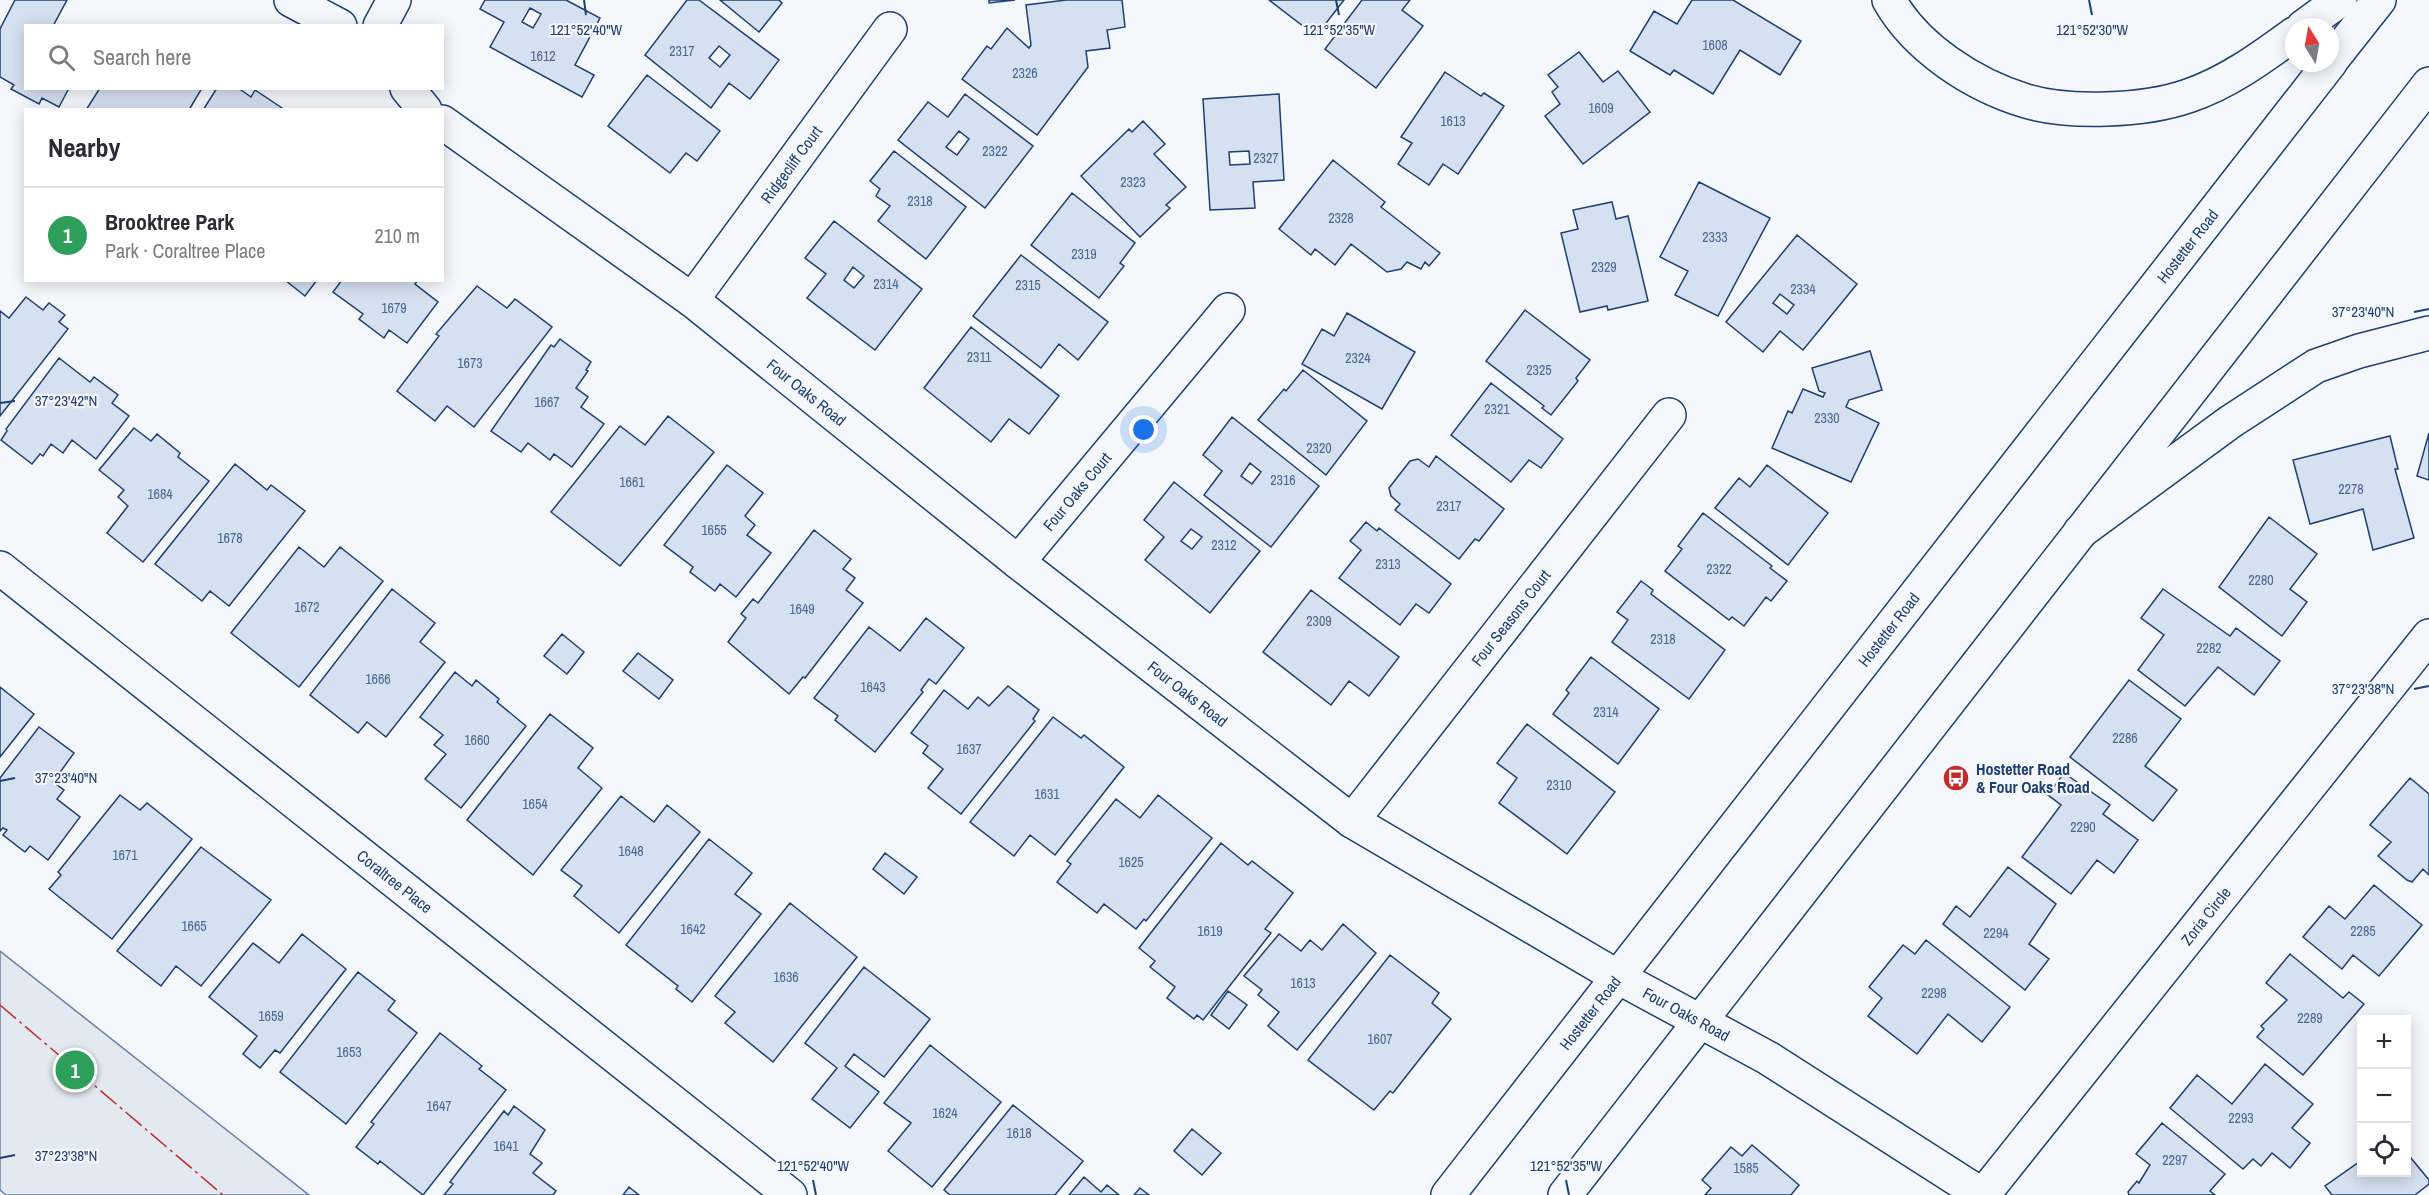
<!DOCTYPE html>
<html lang="en">
<head>
<meta charset="utf-8">
<style>
	body { margin:0; font-family:"Archivo Narrow",sans-serif; background:#f2f2f3; color:#2b2b33 }
	.controls { position:absolute; right:18px; bottom:18px; display:grid; overflow:hidden; border-radius:0px; box-shadow:0 3px 15px #0003 }
	.controls button { width:54px; height:54px; display:grid; place-items:center; padding:0; border:0; border-bottom:2px solid #e1e1e2; background:#fff; color:#2b2b33; font:30px sans-serif }
	.compass { position:absolute; left:2285px; top:18px; width:54px; height:54px; border-radius:50%; background:#fff; box-shadow:0 3px 15px #0003; rotate:349deg }
	.you { position:absolute; left:1144px; top:430px; width:21px; height:21px; margin:-15px; border:4px solid #fff; border-radius:50%; background:#1a73e8; box-shadow:0 0 0 9px #1a73e833 }
	.badge { display:grid; place-items:center; width:39px; height:39px; border-radius:50%; background:#c62828; color:#fff; font-size:20px; font-weight:700 }
	.pin { position:absolute; translate:-50% -50%; border:3px solid #fff; box-shadow:0 2px 6px #0006 }
	.list { margin:0; padding:0; list-style:none }
	h2 { display:flex; justify-content:space-between; align-items:center; height:78px; margin:0; padding:0 24px; font-size:26px }
	h2 small { font-size:20px; font-weight:400; color:#7c7c81 }
	.list li { display:grid; grid-template-columns:39px 1fr auto; gap:18px; align-items:center; box-sizing:border-box; height:96px; padding:0 24px; border-top:2px solid #e1e1e2 }
	.list b { display:block; font-size:22px; white-space:nowrap }
	.list p { margin:0; font-size:20px; white-space:nowrap; color:#7c7c81 }
	.list em { font-size:20px; font-style:normal; color:#7c7c81 }
	.icon { flex:none; width:33px; height:33px; fill:none; stroke:currentColor; stroke-width:2; stroke-linecap:round; stroke-linejoin:round }
	.map { position:relative; flex:none; width:2429px; height:1195px; overflow:hidden }
	.search { position:absolute; background:#fff; box-shadow:0 3px 15px #0003; left:24px; top:24px; width:420px; height:66px; display:flex; align-items:center; gap:15px; box-sizing:border-box; padding:0 21px; border-radius:0px; color:#7c7c81; font-size:22px }
	.panel { position:absolute; background:#fff; box-shadow:0 3px 15px #0003; left:24px; top:108px; width:420px; height:174px; border-radius:0px }
	.map>svg:first-child { display:block }
	.green { fill:#e3e9f0; stroke:#687fa3; stroke-width:1.5 }
	.building { fill:#d5e0f0; stroke:#1d3f73; stroke-width:1.5; fill-rule:evenodd }
	.lines { fill:none; stroke-linecap:round; stroke-linejoin:round }
	.street-casing { stroke:#1d3f73; stroke-width:36 }
	.secondary-casing { stroke:#1d3f73; stroke-width:36 }
	.primary-casing { stroke:#1d3f73; stroke-width:36 }
	.highway-casing { stroke:#1d3f73; stroke-width:36 }
	.street { stroke:#f4f7fb; stroke-width:33 }
	.secondary { stroke:#f4f7fb; stroke-width:33 }
	.primary { stroke:#f4f7fb; stroke-width:33 }
	.highway { stroke:#f4f7fb; stroke-width:33 }
	.power { stroke:#c62828; stroke-width:1.5; stroke-dasharray:21 4.5 3 4.5; stroke-linecap:butt }
	.ticks { fill:none; stroke:#1d3f73; stroke-width:2 }
	.labels { text-anchor:middle; dominant-baseline:central; stroke-width:4.5; stroke-linejoin:round; paint-order:stroke }
	.number-label { font-size:14px; fill:#4b6792 }
	.street-label { font-size:16px; fill:#1d3f73; stroke:#f4f7fb }
	.poi-label { font-size:16px; font-weight:bold; fill:#1d3f73; stroke:#f4f7fb; text-anchor:start }
	.ticks-label { font-size:15px; text-anchor:middle; fill:#1d3f73; stroke:#f4f7fb; stroke-width:4.5; stroke-linejoin:round; paint-order:stroke }
</style>
</head>
<body>
<div class="map">
<svg width="2429" height="1195" viewBox="0 0 2429 1195">
	<rect width="100%" height="100%" fill="#f4f7fb"/>
	<path class="green" d="M0 951 309 1195H6L0 1190Z"/>
	<path class="building" d="M15 0H67L53 26H26V88H69L59 107 42 98 39 104 11 89 14 85 0 77V29Z
		M485 0H566L600 18 575 65 594 75 582 97 490 47 504 22 480 9ZM530 8 541 14 533 28 522 22Z
		M687 0H699L779 60 750 99 729 83 711 108 645 55ZM719 46 730 55 720 67 709 58Z
		M720 0H779L782 3 759 32Z
		M989 0H1015L989 3Z
		M1066 0H1122L1125 27 1107 30 1110 48 1086 51 1088 67 1037 135 962 79 987 46 991 49 1007 28 1029 48 1031 45 1026 5Z
		M1269 0H1344L1316 36Z
		M1362 0H1410L1402 10 1423 26 1376 88 1325 49Z
		M1692 0H1733L1801 41 1780 75 1740 50 1713 94 1674 70 1670 75 1630 51 1654 11 1677 24Z
		M1579 52 1603 82 1618 71 1650 112 1583 164 1545 116 1560 104 1552 92 1558 87 1548 75Z
		M1445 72 1481 96 1484 93 1504 106 1458 174 1443 164 1429 185 1398 164 1412 143 1401 137Z
		M647 75 720 131 697 161 686 153 670 173 608 126Z
		M100 88H202L189 110H86Z
		M217 88H238L251 97 255 90 285 110H203Z
		M965 94 1033 146 985 208 898 140 928 102 948 117ZM959 131 969 139 957 155 946 147Z
		M1279 94 1284 180 1253 182 1255 208 1210 210 1203 99ZM1249 151 1250 164 1230 165 1229 152Z
		M1143 121 1165 144 1154 154 1186 187 1166 205 1170 208 1140 237 1081 176 1129 129 1132 132Z
		M894 151 966 207 926 259 878 221 890 206 876 196 880 189 870 181Z
		M1333 160 1385 202 1381 207 1440 253 1429 266 1425 262 1421 269 1407 262 1401 269 1387 272 1351 244 1335 265 1315 249 1311 255 1279 229Z
		M1699 182 1770 218 1718 316 1675 295 1688 271 1660 257Z
		M1072 193 1135 243 1120 263 1124 266 1099 298 1031 245Z
		M1612 202 1616 219 1628 216 1648 301 1608 310 1607 306 1580 312 1561 233 1578 229 1573 210Z
		M834 221 922 289 875 350 807 298 826 274 805 258ZM853 267 864 276 854 288 844 280Z
		M1797 235 1857 284 1803 350 1780 331 1763 352 1726 322ZM1780 294 1794 305 1787 314 1773 303Z
		M1021 255 1108 322 1078 360 1059 344 1041 368 973 316Z
		M285 280H317L305 296Z
		M342 280H418L415 284 438 302 407 343 389 330 384 338 359 319 363 314 333 292Z
		M477 286 507 308 515 299 552 327 474 427 447 406 435 421 397 391 439 336 436 334Z
		M26 297 43 310 49 303 65 315 59 322 68 329 0 416V311L9 318Z
		M1525 310 1590 360 1576 378 1578 381 1551 415 1542 408 1544 406 1486 361Z
		M1347 313 1415 352 1382 409 1302 364 1322 329 1334 336Z
		M971 327 1059 396 1029 434 1009 419 991 442 924 388Z
		M560 339 591 362 586 370 588 371 576 388 588 397 581 407 604 424 572 467 554 454 550 460 528 443 521 452 491 431 551 345 554 347Z
		M1870 351 1882 390 1849 400 1846 407 1879 423 1851 482 1772 448 1788 411 1792 413 1803 389 1823 397 1825 393 1819 391 1812 368Z
		M59 358 90 382 94 377 118 395 112 403 129 416 96 459 72 440 63 453 51 444 43 456 40 454 32 464 1 440 7 431 6 429Z
		M1303 370 1367 421 1326 475 1258 420 1284 389 1286 391Z
		M1491 383 1563 439 1541 468 1529 460 1511 482 1451 435Z
		M668 416 714 452 620 566 551 512 620 426 645 445Z
		M1232 417 1319 486 1271 547 1204 495 1222 471 1203 455ZM1250 463 1261 472 1252 484 1241 476Z
		M134 428 151 441 157 434 180 453 178 457 209 481 143 562 107 533 128 506 118 497 124 490 99 470Z
		M2429 433V480L2417 476Z
		M2390 436 2398 469H2395L2414 538 2373 550 2363 509 2310 524 2293 460Z
		M1436 456 1504 509 1479 541 1475 539 1459 559 1395 510 1400 504 1391 496 1389 488 1410 461 1418 459 1429 467Z
		M235 464 267 490 271 485 305 511 229 606 210 591 202 601 155 564Z
		M727 465 763 493 745 516 755 525 747 535 771 553 736 597 720 584 715 591 690 572 693 567 664 545Z
		M1767 465 1828 513 1788 565 1715 508 1739 478 1750 487Z
		M1174 482 1260 551 1210 613 1145 560 1164 537 1144 520ZM1191 529 1202 537 1192 549 1181 541Z
		M1703 513 1772 566 1770 568 1787 581 1771 601 1766 597 1744 626 1732 617 1729 620 1665 571 1682 549 1678 546Z
		M2269 517 2317 554 2290 589 2307 602 2282 636 2219 587Z
		M1366 522 1377 531 1379 528 1451 584 1429 613 1416 604 1400 625 1339 578 1361 550 1350 541Z
		M814 530 851 559 843 569 855 578 846 590 863 603 805 678 803 677 789 694 728 642 746 618 741 614 753 599 758 603Z
		M299 547 324 567 340 547 383 581 299 687 231 633Z
		M1641 581 1653 590 1651 594 1725 650 1689 699 1612 642 1628 620 1617 612Z
		M392 589 435 623 420 642 445 662 386 737 367 722 358 733 310 695Z
		M2163 589 2230 636 2236 628 2280 661 2254 695 2218 667 2185 706 2138 670 2164 635 2141 618Z
		M1311 590 1399 657 1369 696 1349 681 1331 705 1263 652Z
		M926 618 964 648 936 684 929 679 921 690 923 692 875 752 835 720 838 716 814 698 869 627 900 651Z
		M562 634 584 652 567 674 544 656Z
		M638 653 673 680 659 699 623 671Z
		M1591 657 1659 709 1618 764 1553 714 1569 693 1566 690Z
		M455 672 472 686 476 680 499 699 497 702 526 726 461 808 425 779 446 754 434 745 443 735 420 717Z
		M2129 680 2181 719 2145 766 2177 790 2153 821 2070 757Z
		M1008 686 1039 710 1033 719 1035 721 961 814 928 788 943 769 923 753 928 746 911 733 944 690 968 709 978 697 989 706Z
		M0 687 34 714 0 757Z
		M550 714 593 748 578 768 602 788 533 875 467 820Z
		M1053 717 1081 738 1084 735 1124 767 1055 855 1030 835 1014 856 970 822Z
		M1527 724 1615 792 1567 854 1499 803 1517 778 1497 763Z
		M39 727 74 753 53 782 64 790 57 799 80 817 48 860 30 846 25 852 3 835 7 830 3 828 0 831V778Z
		M2064 773 2110 805 2103 814 2138 840 2114 873 2097 860 2071 894 2022 857 2061 805 2048 795Z
		M2410 778 2429 794V875L2423 869 2412 882 2407 880 2378 856 2391 842 2370 825Z
		M120 795 140 810 147 803 192 839 112 939 49 889 61 875 58 872Z
		M1158 795 1212 838 1146 921 1144 919 1136 929 1104 904 1097 913 1057 882 1071 864 1067 861 1116 799 1140 818Z
		M621 796 654 822 667 805 700 832 619 933 574 896 582 886 561 870Z
		M709 839 752 873 735 894 761 914 692 1002 676 989 678 986 626 945Z
		M1221 843 1248 865 1252 861 1293 893 1265 929 1271 933 1203 1020 1197 1015 1194 1019 1167 998 1175 987 1150 967 1155 961 1139 948Z
		M201 847 271 900 201 986 176 966 161 986 117 951Z
		M885 853 917 877 904 894 873 869Z
		M2008 867 2056 904 2029 944 2049 959 2025 990 1943 924 1956 906 1970 917Z
		M2374 885 2422 925 2379 976 2353 955 2342 969 2303 937 2329 906 2345 919Z
		M790 903 857 957 773 1062 725 1023 735 1012 715 996Z
		M1343 924 1376 953 1297 1050 1268 1026 1279 1012 1258 995 1262 990 1244 976 1279 934 1301 951 1310 940 1322 950Z
		M302 934 346 969 280 1053 275 1050 260 1068 243 1054 257 1036 209 997 253 943 279 963Z
		M1926 940 2010 1007 1982 1042 1948 1014 1917 1054 1868 1016 1882 998 1869 987 1903 945 1915 954Z
		M2290 954 2343 998 2349 992 2364 1004 2303 1075 2257 1037 2264 1029 2261 1026 2287 1000 2266 983Z
		M1390 955 1439 993 1432 1003 1451 1019 1393 1093 1390 1091 1374 1110 1308 1060Z
		M864 967 930 1019 884 1077 854 1054 845 1066 879 1092 850 1128 812 1099 837 1068 805 1043Z
		M358 972 395 1001 388 1010 417 1033 346 1124 280 1072Z
		M1228 991 1247 1005 1229 1029 1211 1015Z
		M440 1033 482 1066 479 1069 506 1090 423 1195 380 1161 378 1164 356 1147 374 1124 371 1122Z
		M930 1045 1001 1102 932 1187 888 1151 911 1123 884 1103Z
		M2265 1064 2313 1104 2292 1128 2310 1143 2290 1168 2272 1153 2261 1166 2253 1159 2243 1169 2170 1108 2197 1075 2232 1104Z
		M1013 1105 1083 1161 1055 1195H950L944 1190Z
		M514 1106 545 1130 530 1154 542 1163 533 1173 556 1191 553 1195H444L453 1184 450 1182 504 1111 508 1115Z
		M2162 1123 2225 1174 2210 1191 2215 1195H2129L2128 1192 2137 1181 2139 1183 2150 1165 2136 1154Z
		M1192 1129 1221 1153 1202 1175 1174 1151Z
		M1752 1145 1799 1185 1791 1195H1705L1711 1188 1702 1180 1731 1147 1742 1156Z
		M2406 1152 2429 1180V1184L2415 1195H2332L2325 1186 2362 1160V1172H2406Z
		M1084 1177 1101 1192 1107 1185 1119 1195H1069Z
		M629 1187 639 1195H623Z
		M1140 1188 1149 1195H1134Z"/>
	<g class="lines">
		<defs>
			<g id="street">
				<path d="M380 26 394 0"/>
				<path id="s1" d="M692 300 890 29"/>
				<path id="s2" d="M1018 562 1228 310"/>
				<path id="s3" d="M0 568 790 1195"/>
				<path id="s4" d="M1352 821 1669 415"/>
				<path id="s5" d="M1983 1195 2429 636"/>
			</g>
			<g id="secondary">
				<path d="M291 0 340 26"/>
				<path d="M407 88 425 110"/>
				<path id="s6" d="M442 122 692 300 1018 562 1352 821 1618 977 1768 1058 1982 1195"/>
			</g>
			<g id="primary">
				<path d="M2330 62 2379 0"/>
				<path id="s7" d="M1448 1195 2330 63"/>
				<path d="M1565 1195 2429 84"/>
			</g>
			<path id="highway" d="M1889 0C1916 48 1973 85 2026 101 2069 114 2145 111 2188 96 2227 83 2261 58 2294 34
				M2303 27 2340 0
				M2080 532 2230 422 2316 366 2359 351 2429 333"/>
		</defs>
		<use href="#street" class="street-casing"/>
		<use href="#secondary" class="secondary-casing"/>
		<use href="#primary" class="primary-casing"/>
		<use href="#highway" class="highway-casing"/>
		<use href="#street" class="street"/>
		<use href="#secondary" class="secondary"/>
		<use href="#primary" class="primary"/>
		<use href="#highway" class="highway"/>
		<path class="power" d="M0 1005 223 1195"/>
	</g>
	<path class="ticks" d="M584 0 586 15M1336 0 1339 15M2089 0 2092 15M2414 312 2429 309M0 403 15 401M2414 689 2429 686M0 781 15 778M0 1158 15 1155M813 1180 816 1195M1566 1180 1569 1195"/>
	<defs>
		<symbol id="bus-disc" viewBox="-11 -11 22 22"><circle r="9.5" fill="#c62828" stroke="#f4f7fb"/><path d="M-5-6H5V4H4V6H2V4H-2V6H-4V4H-5ZM-3.5-4V0h7V-4ZM-3.5 1.2v1.5H-2V1.2ZM2 1.2v1.5H3.5V1.2Z" fill="#fff"/></symbol>
	</defs>
	<g fill-rule="evenodd">
		<use href="#bus-disc" x="1941" y="763" width="30" height="30"/>
	</g>
	<g class="labels">
		<g class="number-label">
			<text x="1715" y="45">1608</text>
			<text x="682" y="51">2317</text>
			<text x="543" y="56">1612</text>
			<text x="1025" y="73">2326</text>
			<text x="1601" y="108">1609</text>
			<text x="1453" y="121">1613</text>
			<text x="995" y="151">2322</text>
			<text x="1266" y="158">2327</text>
			<text x="1133" y="182">2323</text>
			<text x="920" y="201">2318</text>
			<text x="1341" y="218">2328</text>
			<text x="1715" y="237">2333</text>
			<text x="1084" y="254">2319</text>
			<text x="1604" y="267">2329</text>
			<text x="886" y="284">2314</text>
			<text x="1028" y="285">2315</text>
			<text x="1803" y="289">2334</text>
			<text x="394" y="308">1679</text>
			<text x="979" y="357">2311</text>
			<text x="1358" y="358">2324</text>
			<text x="470" y="363">1673</text>
			<text x="1539" y="370">2325</text>
			<text x="547" y="402">1667</text>
			<text x="1497" y="409">2321</text>
			<text x="1827" y="418">2330</text>
			<text x="1319" y="448">2320</text>
			<text x="1283" y="480">2316</text>
			<text x="632" y="482">1661</text>
			<text x="2351" y="489">2278</text>
			<text x="160" y="494">1684</text>
			<text x="1449" y="506">2317</text>
			<text x="714" y="530">1655</text>
			<text x="230" y="538">1678</text>
			<text x="1224" y="545">2312</text>
			<text x="1388" y="564">2313</text>
			<text x="1719" y="569">2322</text>
			<text x="2261" y="580">2280</text>
			<text x="307" y="607">1672</text>
			<text x="802" y="609">1649</text>
			<text x="1319" y="621">2309</text>
			<text x="1663" y="639">2318</text>
			<text x="2209" y="648">2282</text>
			<text x="378" y="679">1666</text>
			<text x="873" y="687">1643</text>
			<text x="1606" y="712">2314</text>
			<text x="2125" y="738">2286</text>
			<text x="477" y="740">1660</text>
			<text x="969" y="749">1637</text>
			<text x="1559" y="785">2310</text>
			<text x="1047" y="794">1631</text>
			<text x="535" y="804">1654</text>
			<text x="2083" y="827">2290</text>
			<text x="631" y="851">1648</text>
			<text x="125" y="855">1671</text>
			<text x="1131" y="862">1625</text>
			<text x="194" y="926">1665</text>
			<text x="693" y="929">1642</text>
			<text x="1210" y="931">1619</text>
			<text x="2363" y="931">2285</text>
			<text x="1996" y="933">2294</text>
			<text x="786" y="977">1636</text>
			<text x="1303" y="983">1613</text>
			<text x="1934" y="993">2298</text>
			<text x="271" y="1016">1659</text>
			<text x="2310" y="1018">2289</text>
			<text x="1380" y="1039">1607</text>
			<text x="349" y="1052">1653</text>
			<text x="439" y="1106">1647</text>
			<text x="945" y="1113">1624</text>
			<text x="2241" y="1118">2293</text>
			<text x="1019" y="1133">1618</text>
			<text x="506" y="1146">1641</text>
			<text x="2175" y="1160">2297</text>
			<text x="1746" y="1168">1585</text>
		</g>
		<g class="street-label">
			<text stroke="none"><textPath href="#s1" startOffset="168">Ridgecliff Court</textPath></text>
			<text stroke="none"><textPath href="#s7" startOffset="1203">Hostetter Road</textPath></text>
			<text stroke="none"><textPath href="#s6" startOffset="454">Four Oaks Road</textPath></text>
			<text stroke="none"><textPath href="#s2" startOffset="92">Four Oaks Court</textPath></text>
			<text stroke="none"><textPath href="#s4" startOffset="258">Four Seasons Court</textPath></text>
			<text stroke="none"><textPath href="#s7" startOffset="717">Hostetter Road</textPath></text>
			<text stroke="none"><textPath href="#s6" startOffset="940">Four Oaks Road</textPath></text>
			<text stroke="none"><textPath href="#s3" startOffset="504">Coraltree Place</textPath></text>
			<text stroke="none"><textPath href="#s5" startOffset="357">Zoria Circle</textPath></text>
			<text stroke="none"><textPath href="#s7" startOffset="231">Hostetter Road</textPath></text>
			<text stroke="none"><textPath href="#s6" startOffset="1534">Four Oaks Road</textPath></text>
		</g>
		<g class="poi-label">
			<text x="1976" y="769">Hostetter Road<tspan x="1976" dy="18">&amp; Four Oaks Road</tspan></text>
		</g>
	</g>
	<g class="ticks-label">
		<text x="2092" y="35">121°52'30"W</text>
		<text x="586" y="35">121°52'40"W</text>
		<text x="1339" y="35">121°52'35"W</text>
		<text x="2363" y="317">37°23'40"N</text>
		<text x="66" y="406">37°23'42"N</text>
		<text x="2363" y="694">37°23'38"N</text>
		<text x="66" y="783">37°23'40"N</text>
		<text x="66" y="1161">37°23'38"N</text>
		<text x="813" y="1171">121°52'40"W</text>
		<text x="1566" y="1171">121°52'35"W</text>
	</g>
</svg>
<div class="controls">
<button>+</button>
<button>−</button>
<button><svg class="icon" aria-label="locate" viewBox="0 0 24 24"><circle cx="12" cy="12" r="6"/><path d="M12 2v4M12 18v4M2 12h4M18 12h4"/></svg></button>
</div>
<svg class="compass" viewBox="-18 -18 36 36"><path d="M0-13l5 13h-10z" fill="#e53935"/><path d="M0 13l5-13h-10z" fill="#7c7c81"/></svg>
<div class="you"></div>
<div class="pin badge" style="left:75px;top:1070px;background:#2e9e5b">1</div>
<div class="search"><svg class="icon" aria-label="search" viewBox="0 0 24 24"><circle cx="10" cy="10" r="6"/><path d="M15 15l6 6"/></svg>Search here</div>
<section class="panel">
<h2>Nearby<small></small></h2>
<ul class="list">
<li><span class="badge" style="background:#2e9e5b">1</span><div><b>Brooktree Park</b><p>Park · Coraltree Place</p></div><em>210 m</em></li>
</ul>
</section>
</div>
</body>
</html>
